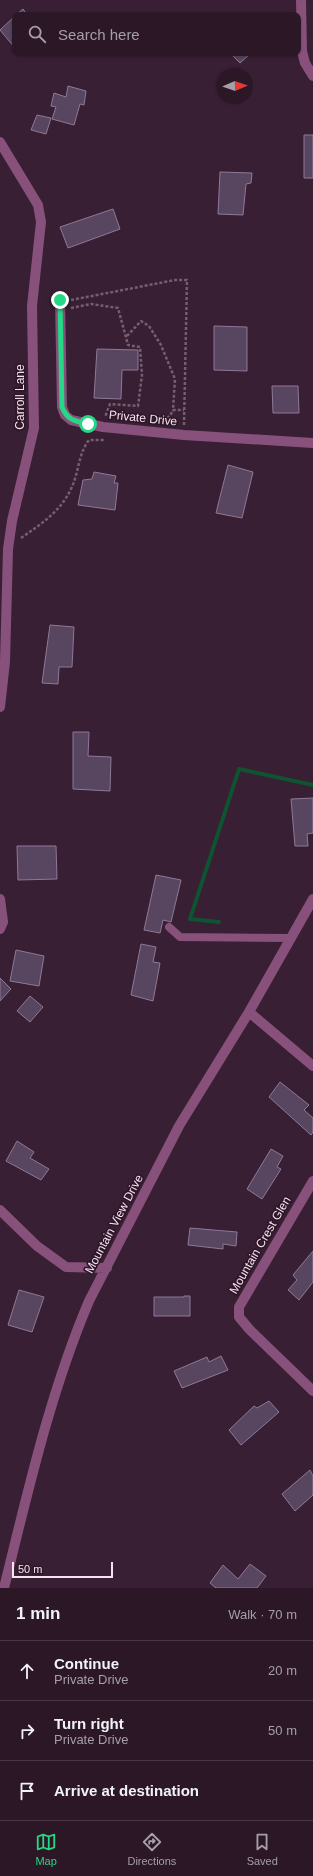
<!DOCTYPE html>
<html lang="en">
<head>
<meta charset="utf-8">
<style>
	body { margin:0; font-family:Arial,sans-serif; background:#33202e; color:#f1f3f6 }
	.compass { position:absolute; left:217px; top:68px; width:36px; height:36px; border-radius:50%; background:#2b1726; box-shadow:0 1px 3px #0004; rotate:88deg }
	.scale { position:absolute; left:12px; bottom:10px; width:101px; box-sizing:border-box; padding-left:4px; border:2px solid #f5e3f0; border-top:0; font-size:11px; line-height:14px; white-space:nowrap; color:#f5e3f0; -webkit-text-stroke:3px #2f1629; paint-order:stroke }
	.stop { position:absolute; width:12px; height:12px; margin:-9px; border:3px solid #24d886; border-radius:50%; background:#fff }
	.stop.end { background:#24d886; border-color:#fff; box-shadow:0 1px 4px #0008 }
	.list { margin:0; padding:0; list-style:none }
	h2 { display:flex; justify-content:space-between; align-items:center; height:52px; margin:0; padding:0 16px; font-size:17px }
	h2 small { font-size:13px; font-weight:400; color:#a69fa7 }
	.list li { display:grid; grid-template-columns:26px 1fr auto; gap:12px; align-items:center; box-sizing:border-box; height:60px; padding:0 16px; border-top:1px solid #473643 }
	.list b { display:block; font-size:15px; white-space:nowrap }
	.list p { margin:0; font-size:13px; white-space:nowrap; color:#a69fa7 }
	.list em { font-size:13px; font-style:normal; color:#a69fa7 }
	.icon { flex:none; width:22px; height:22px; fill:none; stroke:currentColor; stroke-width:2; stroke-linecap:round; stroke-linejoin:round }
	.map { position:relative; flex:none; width:313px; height:1588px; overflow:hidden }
	.search { position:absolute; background:#2b1726; box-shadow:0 1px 3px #0004; left:12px; right:12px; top:12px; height:44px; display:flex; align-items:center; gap:10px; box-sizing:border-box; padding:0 14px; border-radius:8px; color:#a69fa7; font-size:15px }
	.sheet { height:232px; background:#2b1726 }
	nav { display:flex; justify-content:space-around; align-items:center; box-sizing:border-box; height:56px; border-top:1px solid #473643; background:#2b1726; font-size:11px; color:#a69fa7 }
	nav a { display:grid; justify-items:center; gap:2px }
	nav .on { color:#24d886 }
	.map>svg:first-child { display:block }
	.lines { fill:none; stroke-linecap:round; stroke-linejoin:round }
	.stream { stroke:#0e5432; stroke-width:4 }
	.building { fill:#584560; stroke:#8f7997 }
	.path { stroke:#755e6f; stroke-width:2.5; stroke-dasharray:3 2; stroke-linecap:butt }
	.service { stroke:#88517b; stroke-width:8 }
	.minor { stroke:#88517b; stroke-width:10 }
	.route { stroke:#24d886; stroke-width:5 }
	.labels { text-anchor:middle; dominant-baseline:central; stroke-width:3.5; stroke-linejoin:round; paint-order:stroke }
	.street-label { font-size:12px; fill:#f5e3f0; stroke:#2f1629 }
</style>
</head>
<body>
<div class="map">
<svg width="313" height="1588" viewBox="0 0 313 1588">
	<rect width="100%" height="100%" fill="#391f33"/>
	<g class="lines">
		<path class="stream" d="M219 922 190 919 239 769 313 785"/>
	</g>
	<path class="building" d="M23 9 27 15H16Z
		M15 16V48L0 30Z
		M230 53H251L240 63Z
		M68 86 86 91 84 105 80 104 74 125 52 119 56 107 51 106 54 93 66 97Z
		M37 115 51 118 46 134 31 130Z
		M304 135H313V178H304Z
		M220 172 252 173 251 183 246 184 243 215 218 214Z
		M113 209 120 229 68 248 60 227Z
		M214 326 247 327V371L214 370Z
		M97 349 138 350V370H122L121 399 94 398Z
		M272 386H298L299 413H273Z
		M228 465 253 472 242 518 216 513Z
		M94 472 116 476 114 483H118L115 510 78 505 83 480 92 479Z
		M50 625 74 627 72 667H59L58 684 42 683Z
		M73 732H89L88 756 111 757 110 791 73 789Z
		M313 798V833L307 834 308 846H295L291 799Z
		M17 846H56L57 879 18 880Z
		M156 875 181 880 171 922 163 920 160 933 144 930Z
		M141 944 156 947 153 962 160 963 153 1001 131 995Z
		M16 950 44 956 39 986 10 981Z
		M0 978 11 989 0 1001Z
		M30 996 43 1007 30 1022 17 1011Z
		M280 1082 309 1105 304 1110 313 1118V1132L311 1135 269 1097Z
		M17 1141 34 1152 30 1158 49 1169 41 1180 6 1161Z
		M271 1149 283 1156 277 1167 281 1169 262 1199 247 1189Z
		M190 1228 237 1232 236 1246 223 1244V1249L188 1245Z
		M313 1251V1282L299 1300 288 1290 297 1280 293 1275Z
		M19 1290 44 1297 32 1332 8 1325Z
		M184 1296H190V1316H154V1297H184Z
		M221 1356 228 1370 182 1388 174 1371 207 1357 209 1362Z
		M269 1401 279 1412 241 1445 229 1430 254 1406 257 1408Z
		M310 1470 313 1476V1495L295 1511 282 1494Z
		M250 1564 266 1576 257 1588H216L210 1583 223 1565 238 1579Z"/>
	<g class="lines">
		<path class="path" d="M71 300 175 280H187L184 425
			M71 308 91 304 118 308 128 345 140 347 142 375 138 406 110 404 105 417
			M127 336 141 321 149 326 161 345 175 379 173 410H184
			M163 421 170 416 173 410
			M21 538C41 524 60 512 71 489 79 473 78 454 89 440H104"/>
		<path class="service" d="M169 927 180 937 291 938"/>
		<path class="minor" d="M301 0 302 51 305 63 313 76
			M0 142 38 205 41 222 32 306 34 428 12 521 8 549 5 662 0 707
			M60 300 62 407 65 415 71 420 103 427 184 435 313 443
			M0 899 3 922 0 929
			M249 1012 313 1066
			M313 1181 239 1307V1317L250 1330 313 1391
			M0 1210 37 1246 66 1267 107 1268
			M4 1588C28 1491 50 1393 89 1301L179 1126 249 1012 313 899"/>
	</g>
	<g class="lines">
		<path class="route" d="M60 300 62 407C67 420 75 421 88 424"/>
	</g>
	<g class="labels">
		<g class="street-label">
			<text transform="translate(20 397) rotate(-90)">Carroll Lane</text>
			<text transform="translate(143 418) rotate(6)">Private Drive</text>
			<text transform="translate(114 1224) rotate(-62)">Mountain View Drive</text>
			<text transform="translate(260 1245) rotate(-60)">Mountain Crest Glen</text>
		</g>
	</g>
</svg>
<svg class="compass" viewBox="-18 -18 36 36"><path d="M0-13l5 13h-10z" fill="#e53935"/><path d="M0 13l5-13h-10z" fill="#a69fa7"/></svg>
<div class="scale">50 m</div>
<div class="stop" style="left:88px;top:424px"></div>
<div class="stop end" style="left:60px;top:300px"></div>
<div class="search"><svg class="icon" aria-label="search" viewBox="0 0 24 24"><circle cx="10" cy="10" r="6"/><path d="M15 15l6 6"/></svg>Search here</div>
</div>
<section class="sheet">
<h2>1 min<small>Walk · 70 m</small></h2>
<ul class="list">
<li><svg class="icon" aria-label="ahead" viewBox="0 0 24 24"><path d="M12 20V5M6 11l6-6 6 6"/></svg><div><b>Continue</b><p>Private Drive</p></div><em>20 m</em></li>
<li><svg class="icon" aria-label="right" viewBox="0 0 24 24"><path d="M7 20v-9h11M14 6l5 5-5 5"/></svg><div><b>Turn right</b><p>Private Drive</p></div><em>50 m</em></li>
<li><svg class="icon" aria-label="arrive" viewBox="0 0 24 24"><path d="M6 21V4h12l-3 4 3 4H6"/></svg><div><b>Arrive at destination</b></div></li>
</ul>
</section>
<nav>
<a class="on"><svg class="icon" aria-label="map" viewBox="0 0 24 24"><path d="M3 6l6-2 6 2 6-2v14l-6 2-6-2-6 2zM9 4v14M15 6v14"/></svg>Map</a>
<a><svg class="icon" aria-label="directions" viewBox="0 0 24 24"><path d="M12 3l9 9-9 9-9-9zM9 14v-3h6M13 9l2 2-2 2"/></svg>Directions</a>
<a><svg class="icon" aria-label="saved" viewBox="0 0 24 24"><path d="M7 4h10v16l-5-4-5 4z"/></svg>Saved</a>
</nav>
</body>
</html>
